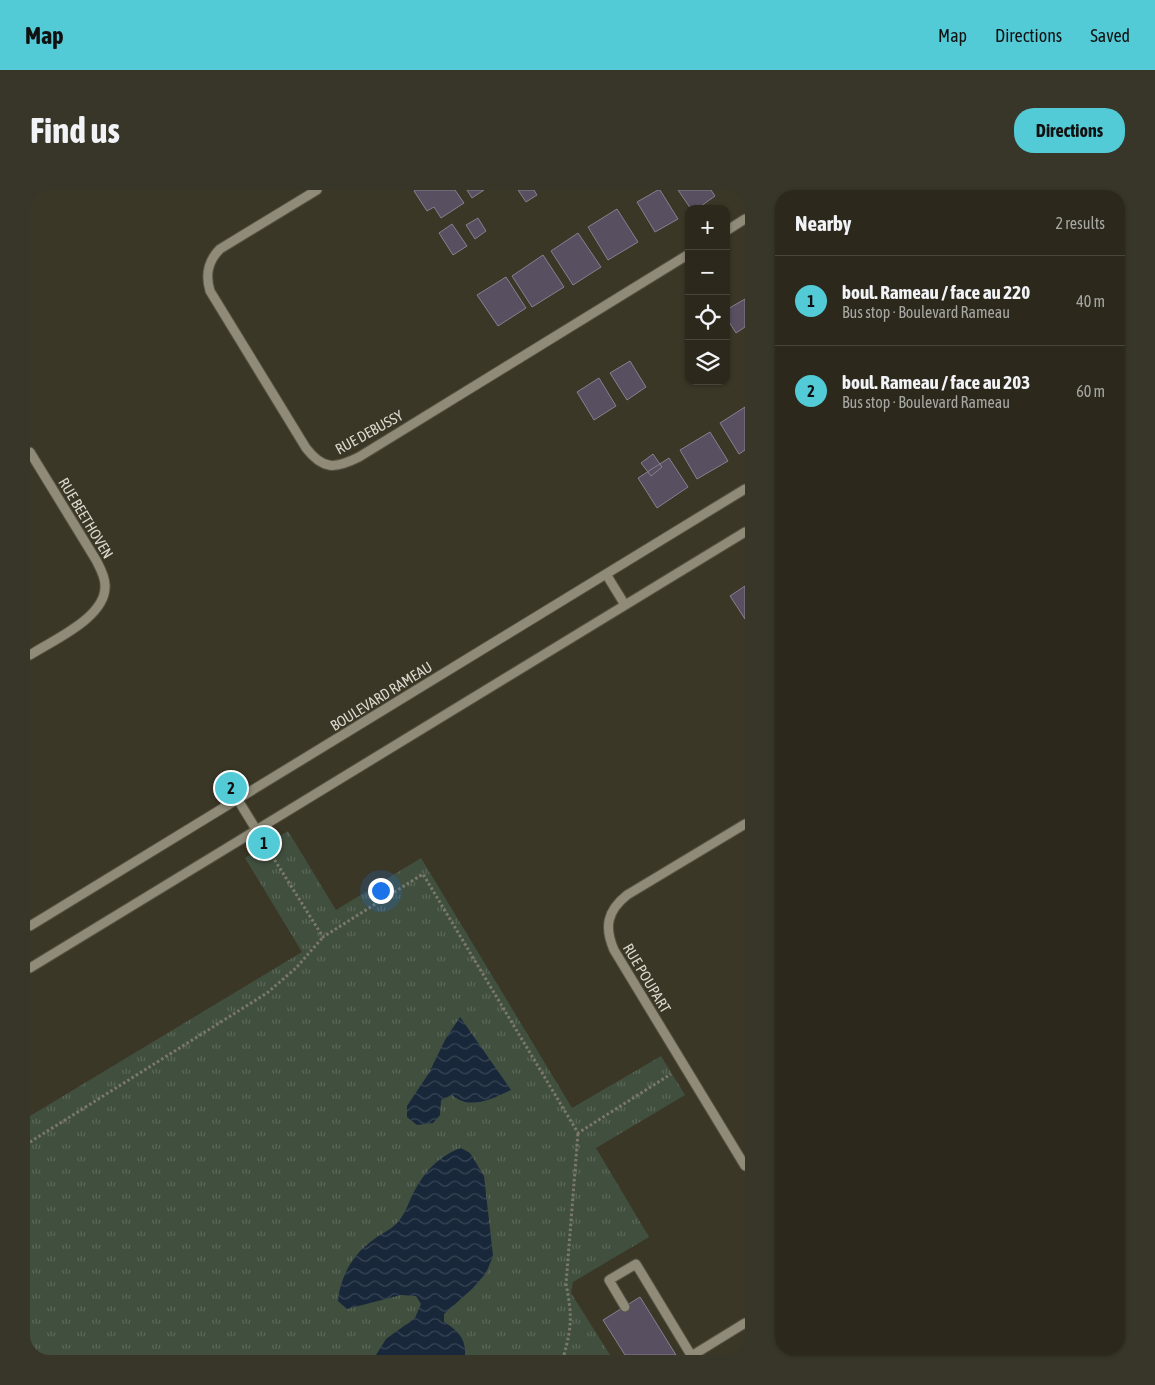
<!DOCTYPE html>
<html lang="en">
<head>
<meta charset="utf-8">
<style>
	body { margin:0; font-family:"Asap Condensed",sans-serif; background:#383529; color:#f1f3f6 }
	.controls { position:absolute; right:15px; top:15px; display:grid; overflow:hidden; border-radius:10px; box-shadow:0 1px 4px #0004 }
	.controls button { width:45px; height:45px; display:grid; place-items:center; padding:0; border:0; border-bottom:1px solid #48453b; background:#2c291c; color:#f1f3f6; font:25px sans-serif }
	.you { position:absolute; left:350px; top:700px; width:18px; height:18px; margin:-12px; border:4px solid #fff; border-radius:50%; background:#1a73e8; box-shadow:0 0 0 8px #1a73e833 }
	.badge { display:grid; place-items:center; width:32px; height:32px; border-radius:50%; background:#52cbd7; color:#111; font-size:16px; font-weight:700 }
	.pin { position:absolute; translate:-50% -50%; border:2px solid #fff; box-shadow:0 1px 5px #0006 }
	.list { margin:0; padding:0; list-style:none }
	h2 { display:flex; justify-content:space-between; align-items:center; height:65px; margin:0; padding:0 20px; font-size:21px }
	h2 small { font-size:16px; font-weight:400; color:#a6a6a3 }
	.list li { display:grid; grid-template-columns:32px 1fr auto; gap:15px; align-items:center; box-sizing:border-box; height:90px; padding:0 20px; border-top:1px solid #48453b }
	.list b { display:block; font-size:19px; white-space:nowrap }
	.list p { margin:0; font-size:16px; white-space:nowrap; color:#a6a6a3 }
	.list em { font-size:16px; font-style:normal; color:#a6a6a3 }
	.icon { flex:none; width:28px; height:28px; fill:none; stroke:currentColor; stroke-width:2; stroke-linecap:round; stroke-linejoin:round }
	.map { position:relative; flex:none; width:715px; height:1165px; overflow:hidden; border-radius:20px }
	header { display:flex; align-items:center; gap:30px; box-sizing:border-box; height:70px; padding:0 25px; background:#52cbd7; color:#111 }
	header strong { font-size:24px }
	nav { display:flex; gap:28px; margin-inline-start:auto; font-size:18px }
	.intro { display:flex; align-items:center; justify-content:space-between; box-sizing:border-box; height:120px; padding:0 30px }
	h1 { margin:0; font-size:35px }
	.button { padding:12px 22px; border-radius:20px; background:#52cbd7; color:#111; font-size:18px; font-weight:700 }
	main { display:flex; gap:30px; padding:0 30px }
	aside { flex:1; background:#2c291c; border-radius:20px; box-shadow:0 1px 4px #0004 }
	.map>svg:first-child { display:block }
	.park { fill:url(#park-tufts) }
	.water { fill:url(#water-waves) }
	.building { fill:#585060; stroke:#887f91 }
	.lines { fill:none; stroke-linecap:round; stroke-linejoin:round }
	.minor-casing { stroke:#565344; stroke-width:11 }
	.path { stroke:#7c796a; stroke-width:3; stroke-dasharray:2.5 2.5; stroke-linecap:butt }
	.minor { stroke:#8f8b78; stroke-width:9 }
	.labels { text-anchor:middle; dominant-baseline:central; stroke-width:4; stroke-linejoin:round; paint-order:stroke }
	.street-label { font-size:15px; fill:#dbd9ce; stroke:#3b3726 }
</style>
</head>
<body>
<header>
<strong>Map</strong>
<nav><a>Map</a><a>Directions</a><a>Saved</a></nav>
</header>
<div class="intro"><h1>Find us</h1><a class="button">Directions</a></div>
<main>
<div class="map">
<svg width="715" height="1165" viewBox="0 0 715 1165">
	<defs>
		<pattern id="park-tufts" width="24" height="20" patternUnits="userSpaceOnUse" patternTransform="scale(1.25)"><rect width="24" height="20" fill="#414f3f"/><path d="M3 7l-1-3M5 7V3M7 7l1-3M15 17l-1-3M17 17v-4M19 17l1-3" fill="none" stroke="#5c685a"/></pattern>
		<pattern id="water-waves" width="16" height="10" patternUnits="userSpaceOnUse" patternTransform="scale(1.25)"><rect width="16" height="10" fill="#18273a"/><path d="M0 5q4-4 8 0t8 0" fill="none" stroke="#394655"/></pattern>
	</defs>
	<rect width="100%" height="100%" fill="#3b3726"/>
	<path class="park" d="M258 641 306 720 391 668 542 918 631 866 655 905 566 958 619 1047 543 1092 541 1103 580 1165H0V926L272 762 215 668Z"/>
	<path class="water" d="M430 827 481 900C463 908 440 921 422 905L411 910 410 925 403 933 387 935 377 927V916L399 883 415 850Z
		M431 958 440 963 454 986 463 1066 456 1083 443 1098 414 1124V1132C428 1140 436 1149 435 1165H346L356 1149 385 1128 391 1114 386 1106 371 1105 317 1119 308 1111C310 1087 323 1064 343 1050 350 1044 359 1041 365 1035 373 1028 377 1017 381 1008 392 985 406 967 431 958Z"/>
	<path class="building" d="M386 0H425L434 13 411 28 404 17 397 21 384 1Z
		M437 0H454L442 8Z
		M488 0H504L507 5 496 12Z
		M628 0H630L648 29 625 42 607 12Z
		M648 0H681L685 6 667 19H661Z
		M587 19 608 52 578 70 558 37Z
		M448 28 456 41 445 49 436 35Z
		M422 34 437 56 423 65 409 43Z
		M548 43 571 77 543 95 521 61Z
		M513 65 534 97 502 117 482 86Z
		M476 87 496 118 468 136 447 105Z
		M715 109V137L706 143 696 127V120Z
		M600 171 616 197 597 210 580 183Z
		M569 188 586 216 564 230 547 202Z
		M715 217V260L709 264 690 233Z
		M680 242 698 271 667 289 650 260Z
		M623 264 632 277 621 286 611 273Z
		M639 268 658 297 627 318 608 288Z
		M715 396V429L700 406Z
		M610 1107 646 1165H595L573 1130Z"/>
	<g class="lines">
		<defs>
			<path id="minor" d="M287 0 190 59C178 71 175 84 180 101L276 258C293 280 305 279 329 267L659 64
				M696 41 715 29
				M0 262 66 370C70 378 75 386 75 395 77 427 23 450 0 465
				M576 384 595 415
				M208 610 227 641
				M715 634 597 705C577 721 574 737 584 760L715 976
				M0 736 715 299
				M0 778 715 342
				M595 1117 579 1090 606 1074 661 1165
				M663 1165 715 1133"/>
		</defs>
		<use href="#minor" class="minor-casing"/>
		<path class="path" d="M234 653 293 747 393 684 548 943 641 884
			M0 952 237 803 266 778 293 747
			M534 1165C542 1136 542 1124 536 1094L548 943"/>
		<use href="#minor" class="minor"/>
	</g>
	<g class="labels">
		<g class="street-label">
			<text transform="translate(339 242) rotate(-29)">RUE DEBUSSY</text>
			<text transform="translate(56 328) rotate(59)">RUE BEETHOVEN</text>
			<text transform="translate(351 506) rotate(-32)">BOULEVARD RAMEAU</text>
			<text transform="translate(617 788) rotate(59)">RUE POUPART</text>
		</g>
	</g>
</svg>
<div class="controls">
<button>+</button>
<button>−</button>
<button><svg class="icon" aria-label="locate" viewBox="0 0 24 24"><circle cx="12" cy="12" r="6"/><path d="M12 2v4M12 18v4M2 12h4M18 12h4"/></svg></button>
<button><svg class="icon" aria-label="layers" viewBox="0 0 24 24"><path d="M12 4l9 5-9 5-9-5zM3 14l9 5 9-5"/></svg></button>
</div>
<div class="you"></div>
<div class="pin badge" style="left:234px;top:653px">1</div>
<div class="pin badge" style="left:201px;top:598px">2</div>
</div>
<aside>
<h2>Nearby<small>2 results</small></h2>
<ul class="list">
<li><span class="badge">1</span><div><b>boul. Rameau / face au 220</b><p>Bus stop · Boulevard Rameau</p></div><em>40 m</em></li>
<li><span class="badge">2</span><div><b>boul. Rameau / face au 203</b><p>Bus stop · Boulevard Rameau</p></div><em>60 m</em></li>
</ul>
</aside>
</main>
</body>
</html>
